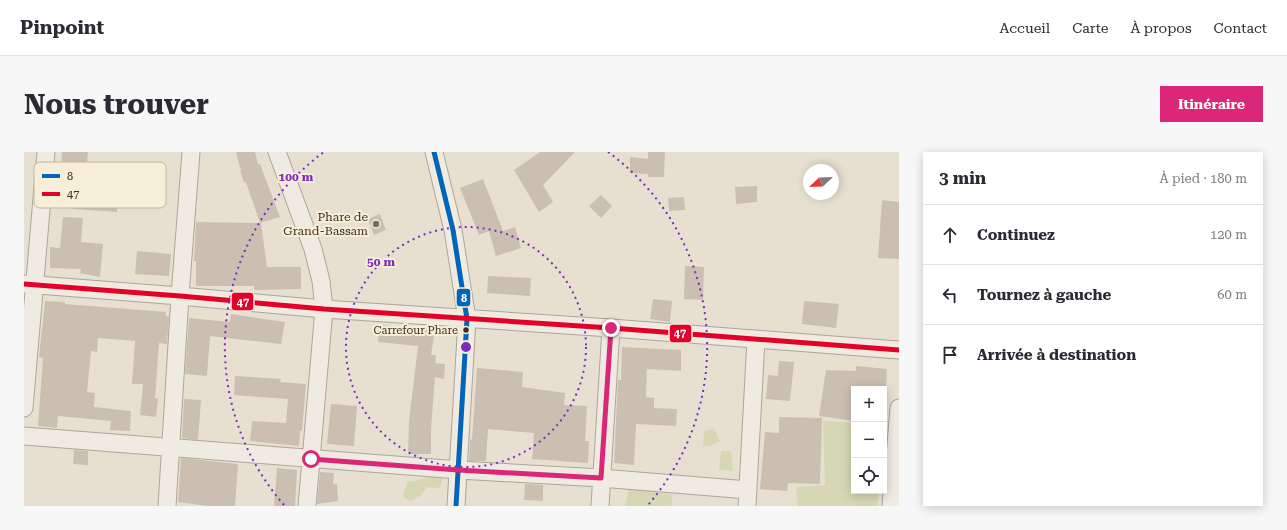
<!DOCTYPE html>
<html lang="fr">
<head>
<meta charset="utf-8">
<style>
	body { margin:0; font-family:"Roboto Serif",serif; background:#f7f7f7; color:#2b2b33 }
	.controls { position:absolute; right:12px; bottom:12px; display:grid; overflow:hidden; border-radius:0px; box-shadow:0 2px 10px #0003 }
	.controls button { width:36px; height:36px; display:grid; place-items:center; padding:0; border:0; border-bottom:1px solid #e1e1e2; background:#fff; color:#2b2b33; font:20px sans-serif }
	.compass { position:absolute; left:779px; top:12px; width:36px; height:36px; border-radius:50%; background:#fff; box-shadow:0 2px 10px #0003; rotate:247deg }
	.stop { position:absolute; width:12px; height:12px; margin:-9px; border:3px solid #db2777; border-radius:50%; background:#fff }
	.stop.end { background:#db2777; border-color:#fff; box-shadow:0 1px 4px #0008 }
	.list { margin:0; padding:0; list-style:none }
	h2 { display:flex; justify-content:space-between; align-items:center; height:52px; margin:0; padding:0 16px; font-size:17px }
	h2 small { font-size:13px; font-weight:400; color:#7c7c81 }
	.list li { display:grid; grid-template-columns:26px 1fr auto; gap:12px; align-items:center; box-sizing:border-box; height:60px; padding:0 16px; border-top:1px solid #e1e1e2 }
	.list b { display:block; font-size:15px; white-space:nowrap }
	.list em { font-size:13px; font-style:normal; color:#7c7c81 }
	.icon { flex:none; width:22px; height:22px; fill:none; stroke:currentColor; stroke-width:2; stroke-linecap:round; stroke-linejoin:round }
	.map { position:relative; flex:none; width:875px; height:354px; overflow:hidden; border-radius:0px }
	header { display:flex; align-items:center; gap:24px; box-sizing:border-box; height:56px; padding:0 20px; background:#fff; border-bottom:1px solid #e1e1e2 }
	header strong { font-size:19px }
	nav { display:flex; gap:22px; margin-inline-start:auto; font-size:14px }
	.intro { display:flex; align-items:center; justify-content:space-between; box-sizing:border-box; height:96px; padding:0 24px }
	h1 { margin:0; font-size:28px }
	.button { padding:10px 18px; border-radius:0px; background:#db2777; color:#fff; font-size:14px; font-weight:700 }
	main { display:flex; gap:24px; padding:0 24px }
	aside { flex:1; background:#fff; border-radius:0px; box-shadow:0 2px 10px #0003 }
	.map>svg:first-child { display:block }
	.green { fill:#d6d7b3 }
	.building { fill:#cbbfb2 }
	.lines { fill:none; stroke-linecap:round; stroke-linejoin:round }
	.minor-casing { stroke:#ada599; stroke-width:19 }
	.minor { stroke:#efebe3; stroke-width:17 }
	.bus-1-casing { stroke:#f7eed8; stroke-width:8 }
	.bus-2-casing { stroke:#f7eed8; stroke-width:8 }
	.bus-1 { stroke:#0065bd; stroke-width:5 }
	.bus-2 { stroke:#e4002b; stroke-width:5 }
	.route { stroke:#db2777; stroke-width:5 }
	.ring { fill:none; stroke:#7b2cbf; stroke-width:2; stroke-dasharray:2 4 }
	.poi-dot { fill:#786c5e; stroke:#f7eed8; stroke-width:1.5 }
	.bus-dot { fill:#3d2e20; stroke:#f7eed8; stroke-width:1.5 }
	.labels { text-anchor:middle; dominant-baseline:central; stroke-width:4; stroke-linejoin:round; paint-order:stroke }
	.bus-label { font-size:11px; fill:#3d2e20; stroke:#f7eed8; text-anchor:end }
	.poi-label { font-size:12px; fill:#3d2e20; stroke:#f7eed8; text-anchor:end }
	.key { fill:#f7eed8; stroke:#bfb4a1; stroke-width:1 }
	.key-label { font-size:11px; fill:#3d2e20 }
	.centre { fill:#7b2cbf; stroke:#f7eed8; stroke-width:2 }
	.ring-label { font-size:12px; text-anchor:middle; font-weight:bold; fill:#7b2cbf; stroke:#f7eed8; stroke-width:4; stroke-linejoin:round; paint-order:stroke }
	.line-badge { stroke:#f7eed8; stroke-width:1.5 }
	.badge-label { font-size:11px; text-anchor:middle; font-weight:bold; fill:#fff }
</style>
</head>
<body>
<header>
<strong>Pinpoint</strong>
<nav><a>Accueil</a><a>Carte</a><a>À propos</a><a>Contact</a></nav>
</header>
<div class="intro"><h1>Nous trouver</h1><a class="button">Itinéraire</a></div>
<main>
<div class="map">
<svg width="875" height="354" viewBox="0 0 875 354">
	<rect width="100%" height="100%" fill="#e7e0d1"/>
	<path class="green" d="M799 269 830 271V339H855L853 354H774L772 335 801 333Z
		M690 276 696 289 687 294 679 295 680 280Z
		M697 299H707L709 319 695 317Z
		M420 321 416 336 403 335 396 344 386 349 379 344 383 330 391 329Z
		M605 335 649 343 647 354H601Z"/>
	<path class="building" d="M38 0H64L61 36 95 39 93 60 48 57 49 40 35 39Z
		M212 0H231L234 12H236L256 65 236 71H237L243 115H277V137L230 138V134H172V109H170L172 70 236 71 222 30 220 31 216 19H217Z
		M516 0H551L519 33 529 50 515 60 490 18Z
		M624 0H641L640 25H624V22L606 21V5L624 7Z
		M459 27 479 79 491 75 497 96 472 104 465 79 455 83 436 36Z
		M733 34V50L712 52 711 35Z
		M577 43 588 54 577 66 565 54Z
		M660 45 661 58 645 59 644 46Z
		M858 48 875 50V107L854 106Z
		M356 62 362 78 350 83 344 67Z
		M39 65 59 66 57 90 79 92 76 125 56 121 57 117 26 116V95L36 96Z
		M113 99 147 102 145 124 111 122Z
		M661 114 680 115 679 148 660 147Z
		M464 124 507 126 506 144 463 141Z
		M629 147 648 149 646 170 626 167Z
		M21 149 41 150V152L142 160V164L145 165 143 192 135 191 131 246 134 247 132 265 116 263 119 232H108L111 189 74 186 73 200 67 199 63 240 71 241 70 255 107 259 106 279 86 278 87 269 34 264 33 276 14 274 19 206 15 205Z
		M780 149 815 152 812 176 778 172Z
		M207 162 261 170 257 192 186 184 183 224 161 222 165 166 206 170Z
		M355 173 411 178 407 203H412L411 211 421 212 420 227 411 225 407 277V302H384L385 269 394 194 354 190Z
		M598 195 657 198V219L623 217 622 245 630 246V256L653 257 652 274 612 272 610 313 590 311 594 228H597Z
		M755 209 770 210 766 249 742 247 744 223 754 224Z
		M832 214 863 217 862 237H830V269L795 264 802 218 832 219Z
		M453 216 499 220 498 235 541 241 540 253 563 254 561 289H565L564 311 508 307 510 281 464 277 462 309H445L446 287 448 288Z
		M211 224 257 227 256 230 282 232 278 279H276L275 294 226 289 228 269 262 271 264 247 210 243Z
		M160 247 177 248 174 288 158 286Z
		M307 252 333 254 330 294 303 292Z
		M755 265 798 266 796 332 764 331 763 339 736 337 741 280 755 281Z
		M50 298 64 299V313L49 312Z
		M157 306 214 312 211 354H184L154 350Z
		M253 316 273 318 271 354H250Z
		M296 320 310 321 309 332H313L314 349 293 352Z
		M501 332 519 333V349L500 348Z"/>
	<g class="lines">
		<defs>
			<path id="minor" d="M253 0 289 97 297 129 300 157 283 354
				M410 0 429 78 443 167 432 354
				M0 132 156 144 300 157 587 176 875 198
				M0 256 22 0
				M0 284 435 318 577 326 724 338
				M143 354 156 144 167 0
				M576 354 587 176
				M723 354 732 187
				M867 354 875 256"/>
		</defs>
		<use href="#minor" class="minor-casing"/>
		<use href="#minor" class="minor"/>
		<defs>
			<path id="bus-1" d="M410 0 429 78 443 167 432 354"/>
			<path id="bus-2" d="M0 132 156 144 300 157 587 176 875 198"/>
		</defs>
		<use href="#bus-1" class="bus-1-casing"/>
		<use href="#bus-2" class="bus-2-casing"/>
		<use href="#bus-1" class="bus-1"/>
		<use href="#bus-2" class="bus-2"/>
	</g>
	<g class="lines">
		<path class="route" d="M287 307 434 318 577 326 587 176"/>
	</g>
	<g class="ring">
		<circle cx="442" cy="195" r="120"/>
		<path d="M260 353A241 241 0 0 1 300 0M584 0A241 241 0 0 1 624 353"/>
	</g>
	<circle class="poi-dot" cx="352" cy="72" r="4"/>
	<circle class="bus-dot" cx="442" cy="178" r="3.5"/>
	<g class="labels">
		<g class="bus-label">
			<text x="434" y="178">Carrefour Phare</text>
		</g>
		<g class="poi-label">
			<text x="344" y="65">Phare de<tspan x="344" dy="14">Grand-Bassam</tspan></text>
		</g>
	</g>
	<rect x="10" y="10" width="132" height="46" rx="6" class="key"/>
	<rect x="18" y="22" width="18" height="4" fill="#0065bd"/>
	<rect x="18" y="40" width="18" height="4" fill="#e4002b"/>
	<g class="key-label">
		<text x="43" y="28">8</text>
		<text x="43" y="46">47</text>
	</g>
	<circle cx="442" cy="195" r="6" class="centre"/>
	<g class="ring-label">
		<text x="272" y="29">100 m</text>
		<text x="357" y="114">50 m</text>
	</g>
	<g class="line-badge">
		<rect x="432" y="136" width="15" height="19" rx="4" fill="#0065bd"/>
		<rect x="207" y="140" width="23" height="19" rx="4" fill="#e4002b"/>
		<rect x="645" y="172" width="23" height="19" rx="4" fill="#e4002b"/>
	</g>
	<g class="badge-label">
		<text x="440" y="150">8</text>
		<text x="219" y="154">47</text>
		<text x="656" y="185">47</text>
	</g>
</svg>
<div class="controls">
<button>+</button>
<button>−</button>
<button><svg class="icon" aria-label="locate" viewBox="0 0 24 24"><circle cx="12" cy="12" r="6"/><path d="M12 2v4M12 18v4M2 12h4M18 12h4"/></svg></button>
</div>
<svg class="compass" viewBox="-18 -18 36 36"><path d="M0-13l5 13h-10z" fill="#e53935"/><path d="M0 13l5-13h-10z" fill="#7c7c81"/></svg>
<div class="stop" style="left:287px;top:307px"></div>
<div class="stop end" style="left:587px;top:176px"></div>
</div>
<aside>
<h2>3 min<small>À pied · 180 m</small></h2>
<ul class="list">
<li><svg class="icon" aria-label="ahead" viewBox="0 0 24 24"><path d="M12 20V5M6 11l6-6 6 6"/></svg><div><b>Continuez</b></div><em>120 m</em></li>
<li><svg class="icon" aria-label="left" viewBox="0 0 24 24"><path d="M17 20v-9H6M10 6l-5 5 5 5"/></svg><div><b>Tournez à gauche</b></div><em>60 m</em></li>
<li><svg class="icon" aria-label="arrive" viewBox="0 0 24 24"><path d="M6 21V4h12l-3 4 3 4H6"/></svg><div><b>Arrivée à destination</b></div></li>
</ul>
</aside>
</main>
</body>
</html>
